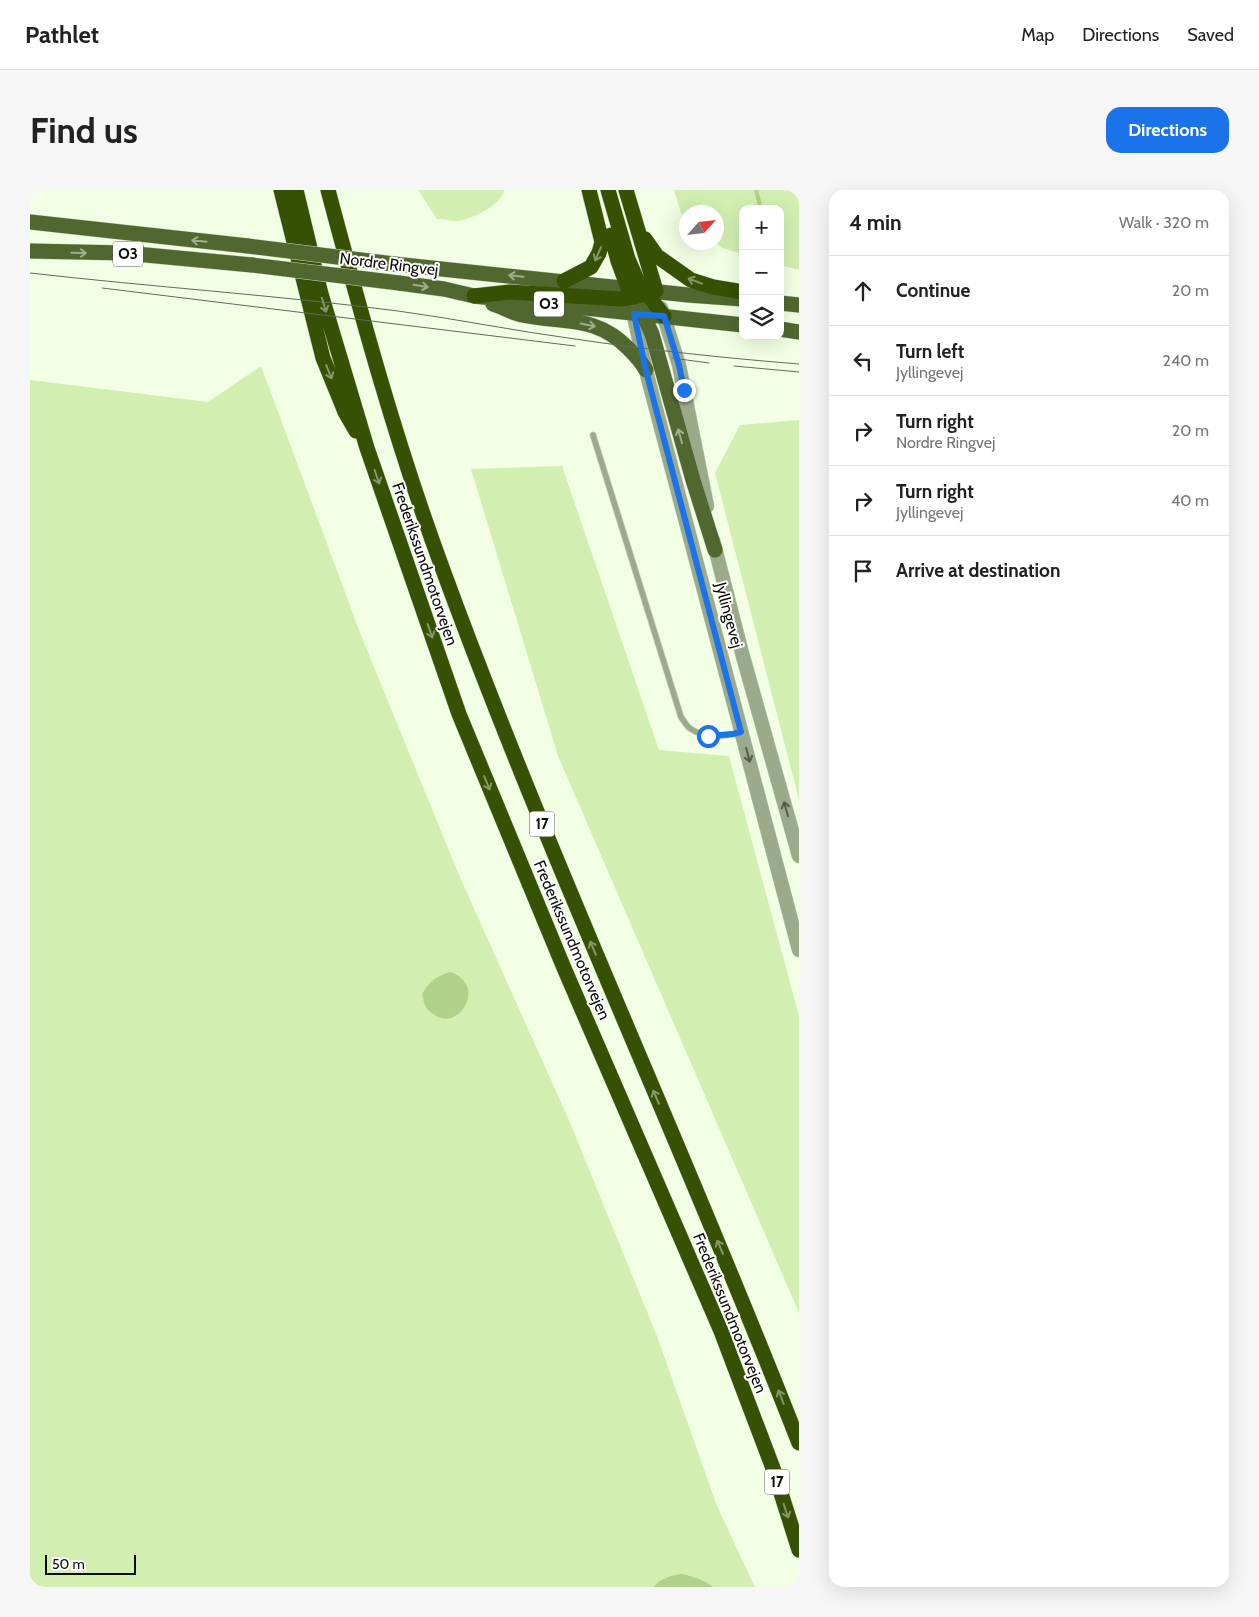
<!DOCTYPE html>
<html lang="en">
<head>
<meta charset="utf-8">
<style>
	body { margin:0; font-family:Cabin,sans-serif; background:#f6f6f6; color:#222 }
	.controls { position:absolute; right:15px; top:15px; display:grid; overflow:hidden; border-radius:10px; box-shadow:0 5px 20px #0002 }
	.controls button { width:45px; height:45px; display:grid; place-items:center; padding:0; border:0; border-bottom:1px solid #e0e0e0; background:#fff; color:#222; font:25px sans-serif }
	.compass { position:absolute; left:649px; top:15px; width:45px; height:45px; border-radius:50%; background:#fff; box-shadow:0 5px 20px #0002; rotate:63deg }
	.scale { position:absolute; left:15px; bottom:12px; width:91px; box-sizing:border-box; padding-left:5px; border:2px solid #090d05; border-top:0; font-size:14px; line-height:18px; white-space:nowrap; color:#090d05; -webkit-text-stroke:4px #fff; paint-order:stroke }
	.stop { position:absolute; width:15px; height:15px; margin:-11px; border:4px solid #1a73e8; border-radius:50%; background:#fff }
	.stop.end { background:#1a73e8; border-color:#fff; box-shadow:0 1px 5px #0008 }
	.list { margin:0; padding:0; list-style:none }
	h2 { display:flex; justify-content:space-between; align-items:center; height:65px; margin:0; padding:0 20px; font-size:21px }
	h2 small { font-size:16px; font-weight:400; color:#767676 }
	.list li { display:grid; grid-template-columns:32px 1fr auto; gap:15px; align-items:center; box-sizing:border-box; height:70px; padding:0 20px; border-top:1px solid #e0e0e0 }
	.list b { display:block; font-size:19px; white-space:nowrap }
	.list p { margin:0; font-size:16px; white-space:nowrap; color:#767676 }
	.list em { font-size:16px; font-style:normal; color:#767676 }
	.icon { flex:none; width:28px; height:28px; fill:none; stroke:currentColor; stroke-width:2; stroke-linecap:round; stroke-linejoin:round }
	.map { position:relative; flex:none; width:769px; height:1397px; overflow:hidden; border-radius:15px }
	header { display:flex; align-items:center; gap:30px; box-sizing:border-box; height:70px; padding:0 25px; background:#fff; border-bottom:1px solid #e0e0e0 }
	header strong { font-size:24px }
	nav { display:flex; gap:28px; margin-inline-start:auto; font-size:18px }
	.intro { display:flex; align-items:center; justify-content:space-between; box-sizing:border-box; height:120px; padding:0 30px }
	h1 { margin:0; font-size:35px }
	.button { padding:12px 22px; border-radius:15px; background:#1a73e8; color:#fff; font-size:18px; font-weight:700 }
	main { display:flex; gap:30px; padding:0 30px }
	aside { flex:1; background:#fff; border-radius:15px; box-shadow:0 5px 20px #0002 }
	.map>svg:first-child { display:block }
	.green { fill:#d2efb1 }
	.water { fill:#b0d189 }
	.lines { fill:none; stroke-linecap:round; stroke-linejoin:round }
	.stream { stroke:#b0d189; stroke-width:4 }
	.service-casing { stroke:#cdd8c0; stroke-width:7 }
	.tertiary-casing { stroke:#cdd8c0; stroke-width:15 }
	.primary-casing { stroke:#cdd8c0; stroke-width:16 }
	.motorway-casing { stroke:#cdd8c0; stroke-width:16 }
	.service { stroke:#9caa8c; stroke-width:5.5 }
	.tertiary { stroke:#9caa8c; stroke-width:14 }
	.primary { stroke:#506830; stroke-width:15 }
	.motorway { stroke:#365004; stroke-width:15 }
	.tram { stroke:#636a5b; stroke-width:1 }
	.primary-bridge-casing { stroke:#cdd8c0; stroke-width:16; stroke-linecap:butt }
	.primary-bridge { stroke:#506830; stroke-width:15 }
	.oneway { stroke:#9fac8d }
	.oneway2 { stroke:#869668 }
	.oneway3 { stroke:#525c48 }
	.route { stroke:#1a73e8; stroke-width:6 }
	.labels { text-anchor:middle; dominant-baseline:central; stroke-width:4; stroke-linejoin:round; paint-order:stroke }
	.shield { fill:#fff; stroke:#535650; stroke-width:1 }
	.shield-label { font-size:15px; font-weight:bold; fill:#090d05 }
	.street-label { font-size:16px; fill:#090d05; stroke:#fff }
</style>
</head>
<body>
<header>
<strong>Pathlet</strong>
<nav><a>Map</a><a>Directions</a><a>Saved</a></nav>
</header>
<div class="intro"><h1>Find us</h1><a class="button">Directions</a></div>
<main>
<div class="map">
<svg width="769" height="1397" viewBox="0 0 769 1397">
	<rect width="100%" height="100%" fill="#f2ffe4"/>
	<path class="green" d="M388 0H474C472 15 441 30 427 31 421 31 413 29 407 29Z
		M644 0H769V80L750 75V19H713V64L692 58 686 53V22H656V28L651 23Z
		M231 176 331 445 429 685 539 930 627 1146 687 1316 725 1397H0V190L178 212Z
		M769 230V610L685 283 710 235Z
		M532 276 629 560 699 566 769 826V1123L528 566 441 279Z"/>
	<path class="water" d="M420 782C459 795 428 844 403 824 402 823 397 819 397 819 394 815 393 808 392 804 400 791 405 787 420 782Z
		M651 1384C663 1386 674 1390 683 1397H624C630 1388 641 1386 651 1384Z"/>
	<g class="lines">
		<path class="stream" d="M726 0 731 19"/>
		<defs>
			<path id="service" d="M563 245 651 527C654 531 657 537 661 539 675 549 696 546 711 542"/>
			<path id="tertiary" d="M601 113 616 181 769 760
				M631 118 649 175 677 316
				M683 350 712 463 769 666"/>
			<path id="primary" d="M0 32 218 56
				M0 61 95 63 222 75
				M364 74 658 105 713 109
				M369 93 414 99 444 106 713 135
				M750 113 769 115
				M463 114C473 117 482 123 492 125 534 134 565 124 599 159 606 166 611 171 616 180
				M610 118 622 144 663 290 685 360
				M750 139 769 142"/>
			<path id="motorway" d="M251 0 293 168 315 222 326 241
				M266 0 291 104 337 258 429 524 534 778 691 1141 744 1281 769 1360
				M298 0C332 128 367 256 413 380 521 675 655 960 769 1253
				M578 0 598 69 608 92 634 126
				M581 45 588 71 598 98
				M615 49 627 66 661 90 683 97 713 102
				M534 91 561 77 569 63 572 52 559 0
				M444 106 480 102 591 109 600 108 626 101 596 0"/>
		</defs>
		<use href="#service" class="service-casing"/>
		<use href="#tertiary" class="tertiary-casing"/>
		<use href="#primary" class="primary-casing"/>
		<use href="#motorway" class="motorway-casing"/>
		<use href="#service" class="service"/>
		<use href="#tertiary" class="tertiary"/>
		<use href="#primary" class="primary"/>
		<use href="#motorway" class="motorway"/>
		<path class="tram" d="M0 83C122 97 245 105 368 121 427 129 485 141 545 149 619 160 694 168 769 174
			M72 98 545 156
			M642 168 679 173
			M704 176 769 182"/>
		<defs>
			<path id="primary-bridge" d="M218 56 364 74
				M222 75 369 93"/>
		</defs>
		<use href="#primary-bridge" class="primary-bridge-casing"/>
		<use href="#primary-bridge" class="primary-bridge"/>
	</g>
	<defs><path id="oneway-shaft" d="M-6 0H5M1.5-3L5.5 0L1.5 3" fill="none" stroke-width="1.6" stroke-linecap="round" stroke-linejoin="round" transform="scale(1.25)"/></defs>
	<g class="oneway">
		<use href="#oneway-shaft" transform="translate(169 51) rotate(-174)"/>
		<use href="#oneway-shaft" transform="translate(49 63) rotate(1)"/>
		<use href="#oneway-shaft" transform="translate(486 86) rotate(-174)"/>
		<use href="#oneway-shaft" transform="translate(391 96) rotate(9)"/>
		<use href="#oneway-shaft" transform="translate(558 135) rotate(11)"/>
		<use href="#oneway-shaft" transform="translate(650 246) rotate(-106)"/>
	</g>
	<g class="oneway2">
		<use href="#oneway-shaft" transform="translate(568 64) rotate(114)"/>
		<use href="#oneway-shaft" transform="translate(665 91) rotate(-159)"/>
		<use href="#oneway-shaft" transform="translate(294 115) rotate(73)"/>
		<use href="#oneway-shaft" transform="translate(299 182) rotate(68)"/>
		<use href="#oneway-shaft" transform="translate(347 287) rotate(71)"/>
		<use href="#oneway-shaft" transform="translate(400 441) rotate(71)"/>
		<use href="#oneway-shaft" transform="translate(457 593) rotate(68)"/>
		<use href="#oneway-shaft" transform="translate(563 758) rotate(-113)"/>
		<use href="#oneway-shaft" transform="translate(626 907) rotate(-113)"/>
		<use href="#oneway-shaft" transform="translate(690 1057) rotate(-113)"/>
		<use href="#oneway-shaft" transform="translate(751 1207) rotate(-111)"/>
		<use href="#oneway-shaft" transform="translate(756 1321) rotate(72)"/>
	</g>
	<g class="oneway3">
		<use href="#oneway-shaft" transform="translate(718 565) rotate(75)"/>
		<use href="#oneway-shaft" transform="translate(756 619) rotate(-106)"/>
	</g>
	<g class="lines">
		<path class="route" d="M654 200 649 175 634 126 604 124 616 181 711 542 703 544 678 546"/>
	</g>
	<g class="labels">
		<g class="shield">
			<rect x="83" y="51.5" width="30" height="25" rx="4"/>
			<rect x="504" y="101.5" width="30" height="25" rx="4"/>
			<rect x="499.5" y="621.5" width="25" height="25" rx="4"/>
			<rect x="734.5" y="1279.5" width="25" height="25" rx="4"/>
		</g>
		<g class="shield-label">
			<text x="98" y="64">O3</text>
			<text x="519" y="114">O3</text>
			<text x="512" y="634">17</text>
			<text x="747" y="1292">17</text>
		</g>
		<g class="street-label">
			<text transform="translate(359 74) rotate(7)">Nordre Ringvej</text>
			<text transform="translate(395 374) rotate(71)">Frederikssundmotorvejen</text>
			<text transform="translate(699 425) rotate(75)">Jyllingevej</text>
			<text transform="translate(542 750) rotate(67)">Frederikssundmotorvejen</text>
			<text transform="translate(700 1123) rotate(68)">Frederikssundmotorvejen</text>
		</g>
	</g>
</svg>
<div class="controls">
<button>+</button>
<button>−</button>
<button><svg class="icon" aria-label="layers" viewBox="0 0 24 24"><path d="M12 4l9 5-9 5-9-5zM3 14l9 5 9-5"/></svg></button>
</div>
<svg class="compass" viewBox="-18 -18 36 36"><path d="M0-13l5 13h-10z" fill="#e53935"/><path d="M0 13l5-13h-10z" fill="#767676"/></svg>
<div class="scale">50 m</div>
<div class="stop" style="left:678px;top:546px"></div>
<div class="stop end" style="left:654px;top:200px"></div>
</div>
<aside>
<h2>4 min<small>Walk · 320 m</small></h2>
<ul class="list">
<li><svg class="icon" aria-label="ahead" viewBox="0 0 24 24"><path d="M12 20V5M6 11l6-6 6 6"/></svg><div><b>Continue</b></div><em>20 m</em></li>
<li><svg class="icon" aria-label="left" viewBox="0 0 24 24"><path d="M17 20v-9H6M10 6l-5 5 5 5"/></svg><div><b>Turn left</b><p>Jyllingevej</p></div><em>240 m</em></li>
<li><svg class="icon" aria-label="right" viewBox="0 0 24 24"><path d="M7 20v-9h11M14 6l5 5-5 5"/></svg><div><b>Turn right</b><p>Nordre Ringvej</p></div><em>20 m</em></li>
<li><svg class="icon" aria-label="right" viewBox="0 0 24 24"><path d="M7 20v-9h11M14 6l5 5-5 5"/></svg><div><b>Turn right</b><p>Jyllingevej</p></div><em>40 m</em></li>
<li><svg class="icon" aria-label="arrive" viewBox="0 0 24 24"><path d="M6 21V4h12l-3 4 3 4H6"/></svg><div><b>Arrive at destination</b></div></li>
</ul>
</aside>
</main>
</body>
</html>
